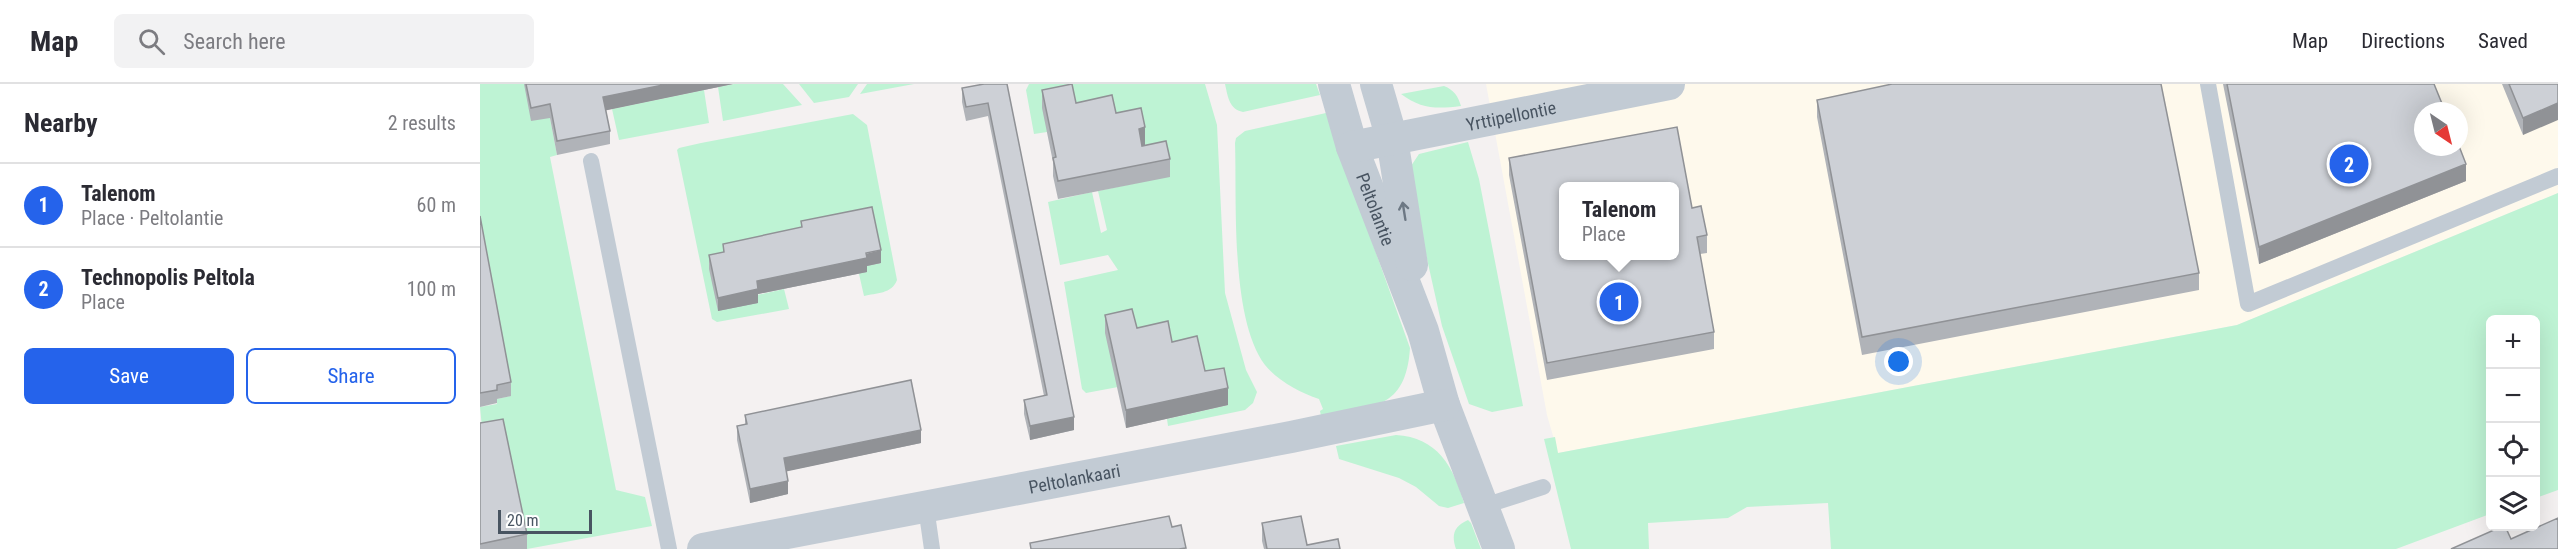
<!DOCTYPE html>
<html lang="en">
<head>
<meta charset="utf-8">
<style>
	body { margin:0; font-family:"Roboto Condensed",sans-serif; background:#f2f2f3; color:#2b2b33 }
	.controls { position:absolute; right:18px; bottom:18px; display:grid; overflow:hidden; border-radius:9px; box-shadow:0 6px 24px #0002 }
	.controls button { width:54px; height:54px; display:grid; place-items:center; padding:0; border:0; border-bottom:2px solid #e1e1e2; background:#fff; color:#2b2b33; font:30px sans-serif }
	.compass { position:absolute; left:1934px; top:18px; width:54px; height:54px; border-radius:50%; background:#fff; box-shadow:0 6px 24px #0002; rotate:145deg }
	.scale { position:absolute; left:18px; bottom:15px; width:94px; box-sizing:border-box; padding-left:6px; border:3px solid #485461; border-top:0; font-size:16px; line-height:21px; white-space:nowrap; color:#485461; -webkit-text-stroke:4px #fff; paint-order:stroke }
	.you { position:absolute; left:1419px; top:278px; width:21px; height:21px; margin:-15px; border:4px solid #fff; border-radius:50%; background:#1a73e8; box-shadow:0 0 0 9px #1a73e833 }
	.badge { display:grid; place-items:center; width:39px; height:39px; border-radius:50%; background:#2563eb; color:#fff; font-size:20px; font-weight:700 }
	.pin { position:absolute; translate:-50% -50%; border:3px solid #fff; box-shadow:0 2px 6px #0006 }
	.popup { position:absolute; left:1079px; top:98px; width:120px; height:78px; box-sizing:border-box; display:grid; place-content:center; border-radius:9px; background:#fff; filter:drop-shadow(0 2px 4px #0005); font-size:20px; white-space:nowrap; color:#7c7c81 }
	.popup b { font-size:22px; color:#2b2b33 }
	.popup::after { content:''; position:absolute; left:50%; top:100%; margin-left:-12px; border:12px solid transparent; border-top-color:#fff }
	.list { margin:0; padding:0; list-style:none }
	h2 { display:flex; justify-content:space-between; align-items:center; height:78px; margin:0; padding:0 24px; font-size:26px }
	h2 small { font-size:20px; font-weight:400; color:#7c7c81 }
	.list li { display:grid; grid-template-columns:39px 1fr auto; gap:18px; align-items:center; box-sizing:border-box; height:84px; padding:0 24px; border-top:2px solid #e1e1e2 }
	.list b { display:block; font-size:22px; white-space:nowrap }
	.list p { margin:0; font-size:20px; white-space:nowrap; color:#7c7c81 }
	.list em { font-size:20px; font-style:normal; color:#7c7c81 }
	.actions { display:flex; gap:12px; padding:18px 24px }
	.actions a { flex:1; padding:14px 0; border:2px solid #2563eb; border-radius:9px; text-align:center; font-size:21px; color:#2563eb }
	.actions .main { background:#2563eb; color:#fff }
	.icon { flex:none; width:33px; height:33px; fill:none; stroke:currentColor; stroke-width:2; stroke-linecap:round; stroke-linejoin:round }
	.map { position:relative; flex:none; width:2078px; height:465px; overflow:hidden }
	header { display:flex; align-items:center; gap:36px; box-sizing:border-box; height:84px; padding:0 30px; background:#fff; border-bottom:2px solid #e1e1e2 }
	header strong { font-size:28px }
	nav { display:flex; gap:33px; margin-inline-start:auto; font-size:21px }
	.search { width:420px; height:54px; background:#f2f2f3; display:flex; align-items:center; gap:15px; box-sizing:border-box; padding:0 21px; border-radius:9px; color:#7c7c81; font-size:22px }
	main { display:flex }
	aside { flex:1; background:#fff }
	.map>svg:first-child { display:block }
	.commercial { fill:#fef9ec; fill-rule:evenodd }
	.green { fill:#bef3d4 }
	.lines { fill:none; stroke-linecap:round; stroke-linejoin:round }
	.lane { stroke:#c2cbd4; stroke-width:16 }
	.street { stroke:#c2cbd4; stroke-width:32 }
	.wall { fill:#b0b3b8 }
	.shaded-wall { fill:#909296 }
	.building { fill:#cdd0d6; stroke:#909296; stroke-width:1.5; fill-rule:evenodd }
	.oneway { stroke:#6d7884 }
	.labels { text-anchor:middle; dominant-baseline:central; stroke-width:4.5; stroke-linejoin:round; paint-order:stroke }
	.street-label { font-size:18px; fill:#485461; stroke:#fff }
</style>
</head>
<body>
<header>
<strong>Map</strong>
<div class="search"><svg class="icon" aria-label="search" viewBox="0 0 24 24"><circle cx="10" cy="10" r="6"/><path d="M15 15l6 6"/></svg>Search here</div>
<nav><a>Map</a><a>Directions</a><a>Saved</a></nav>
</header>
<main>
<aside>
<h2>Nearby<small>2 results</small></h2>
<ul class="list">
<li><span class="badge">1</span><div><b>Talenom</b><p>Place · Peltolantie</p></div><em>60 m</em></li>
<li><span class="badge">2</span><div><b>Technopolis Peltola</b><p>Place</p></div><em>100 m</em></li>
</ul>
<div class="actions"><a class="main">Save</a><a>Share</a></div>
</aside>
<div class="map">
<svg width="2078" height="465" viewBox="0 0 2078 465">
	<rect width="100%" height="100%" fill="#f4f1f1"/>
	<path class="commercial" d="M1006 0H2078V109L1757 241 1078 369 1067 331ZM1943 27H1979V63H1943ZM1084 103H1194V172H1084Z"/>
	<path class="green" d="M0 0H46L70 34 77 71 70 73 136 406 165 413 172 442 47 465 3 354 0 323 17 320V315L30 312 0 145Z
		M254 0H303L322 21 243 37 238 3Z
		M319 0H378L369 13 334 19Z
		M387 0H434L380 10Z
		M549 0H725L737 41 745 209 766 286 777 308 773 319 765 326 688 342 687 335 748 321 638 303 606 309 602 305 584 198 638 186 628 171 580 181 568 118 612 108 621 149 627 146 618 107 690 92 567 48 554 50 546 6Z
		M745 0H836L840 11 763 28C749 25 748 13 745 0Z
		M964 2C974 6 978 12 981 22 956 25 941 25 921 10Z
		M224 6 229 39 139 56 132 25Z
		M846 29 930 264C926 326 892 323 841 332L840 327 843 325 839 315C820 309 797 296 785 281 750 234 757 118 755 59L756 54 765 47Z
		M373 30 387 41 417 196C412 210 396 209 384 212L379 190 386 182 401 179 392 136 277 211 304 205 309 225 237 238 232 235 197 66 199 64 221 59Z
		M988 58 999 95 1043 322 1012 328 989 320 962 242 930 99 931 82 939 70Z
		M2078 109V406L2056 414V236H2010V430L1916 465H1351L1348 419 1267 423 1248 434 1168 439 1169 465H1091L1064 355 1075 353 1078 369 1757 241Z
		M916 351C957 353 974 383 984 419L968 424 959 422 936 403 919 394 859 375 856 362Z
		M988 436 991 439 1001 465H976C971 451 974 442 988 436Z"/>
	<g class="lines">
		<path class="lane" d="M1728 0 1768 220 2078 92
			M111 77 189 465
			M1004 422 1063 403
			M446 423 452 465"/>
		<g class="street">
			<path id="s1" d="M854 0 872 63 943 247 964 321 1019 465"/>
			<path d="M896 0 912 55 932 181"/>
			<path id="s2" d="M872 63 1189 0"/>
			<path id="s3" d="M223 465 811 353 964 321"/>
		</g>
	</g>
	<path class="wall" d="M44 0H253L126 26 130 47V60L77 71 70 34 51 37Z
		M504 0 594 346 550 356 544 330V316L564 312 508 32 486 37 482 18V4Z
		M1743 0H1954L1986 97 1779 180Z
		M2022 0H2078L2043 51Z
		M562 6 596 19 636 29 665 61 690 75V93L578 115 573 92V78L562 24Z
		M1337 16 1719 189V206L1382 271 1337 33Z
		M1029 74 1212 124 1227 151V169L1220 170 1234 248V265L1067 296 1029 91Z
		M0 132 31 298V312L17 315V319L0 323Z
		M321 137 401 179 387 182V188L278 210V219L238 227 229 185V171L243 169V160L321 144Z
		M625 231 692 258 725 287 748 321 646 344 625 249Z
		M265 331 441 359 306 387 308 410 270 419 257 356V342L265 340Z
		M0 339 47 450V465H0Z
		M782 439 827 461 860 465H784L782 457Z"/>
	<path class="shaded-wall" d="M188 0H253L123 27V13Z
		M2078 19V36L2043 51V34Z
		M665 43V61L659 63V45Z
		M1986 80V97L1779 180V163Z
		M401 166V179L387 182V188L278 210V219L238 227V214L277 197Z
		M748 304V321L646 344V326Z
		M594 333V346L550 356V342Z
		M441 346V359L304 388V374Z
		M308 397V410L270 419V405Z"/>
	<path class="building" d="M46 0H188L123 13 130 47 77 57 70 20 51 24Z
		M504 0H527L594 333 550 342 544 316 567 311 508 19 486 23 482 4Z
		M592 0 596 19 632 11 636 29 661 24 665 43 659 45 662 62 686 57 690 75 578 97 573 74 576 73 562 6Z
		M1412 0H1681L1719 189 1382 253 1337 16Z
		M1747 0H1954L1965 27H1943V63L1979 62 1986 80 1779 163Z
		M2029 0H2078V19L2043 34Z
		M1197 43 1212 124 1221 122 1227 151 1217 153 1234 248 1067 279 1029 74ZM1083 102H1194V171H1083Z
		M392 123 401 166 386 169 387 174 277 197 278 205 238 214 229 171 244 168 243 160 322 143 321 137Z
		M0 132 31 298 17 301V306L0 309Z
		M652 225 657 244 688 237 692 258 717 252 725 287 744 284 748 304 646 326 625 231Z
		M431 296 441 346 304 374 308 397 270 405 257 342 267 340 265 331Z
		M23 335 47 450 0 460V339Z
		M689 432 692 443 701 441 706 464 699 465H551L550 459Z
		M821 432 827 461 858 455 860 465H787L782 439Z
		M2078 434V465H1971L2023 442H2025L2031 455Z"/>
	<defs><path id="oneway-shaft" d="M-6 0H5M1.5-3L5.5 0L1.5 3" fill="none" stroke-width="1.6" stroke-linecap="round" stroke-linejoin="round" transform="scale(1.5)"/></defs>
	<use class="oneway" href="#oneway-shaft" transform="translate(924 127) rotate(-99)"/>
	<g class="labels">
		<g class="street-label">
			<text stroke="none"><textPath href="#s2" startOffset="162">Yrttipellontie</textPath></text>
			<text stroke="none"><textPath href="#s1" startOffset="132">Peltolantie</textPath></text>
			<text stroke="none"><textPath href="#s3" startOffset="378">Peltolankaari</textPath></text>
		</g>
	</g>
</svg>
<div class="controls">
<button>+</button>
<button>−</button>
<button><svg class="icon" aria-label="locate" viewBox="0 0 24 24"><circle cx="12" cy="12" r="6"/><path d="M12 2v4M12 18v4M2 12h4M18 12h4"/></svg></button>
<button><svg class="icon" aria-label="layers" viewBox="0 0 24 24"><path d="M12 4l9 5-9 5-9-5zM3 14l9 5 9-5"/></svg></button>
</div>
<svg class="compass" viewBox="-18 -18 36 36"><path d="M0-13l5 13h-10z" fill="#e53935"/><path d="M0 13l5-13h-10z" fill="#7c7c81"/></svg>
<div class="scale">20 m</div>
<div class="you"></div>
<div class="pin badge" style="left:1139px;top:218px">1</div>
<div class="popup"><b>Talenom</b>Place</div>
<div class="pin badge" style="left:1869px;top:80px">2</div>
</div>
</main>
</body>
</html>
